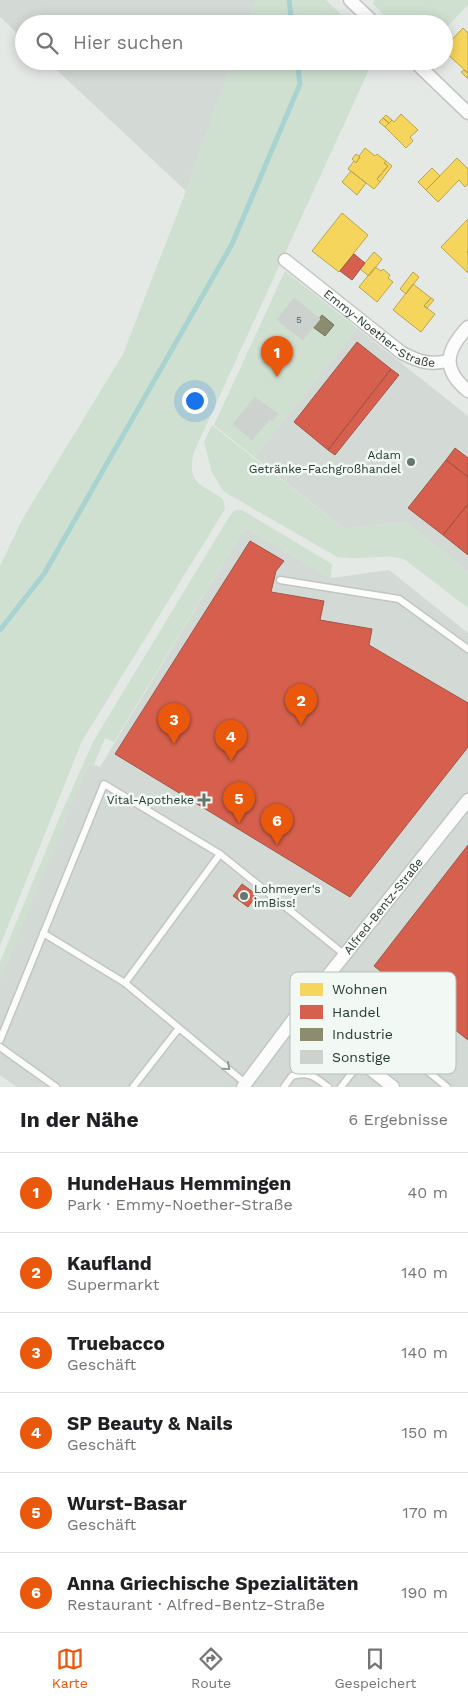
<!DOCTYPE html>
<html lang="de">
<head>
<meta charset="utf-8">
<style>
	body { margin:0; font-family:"Work Sans",sans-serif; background:#f2f2f2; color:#202124 }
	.you { position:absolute; left:194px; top:400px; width:18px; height:18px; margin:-12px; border:4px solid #fff; border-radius:50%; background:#1a73e8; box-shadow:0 0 0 8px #1a73e833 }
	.badge { display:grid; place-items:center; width:32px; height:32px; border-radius:50%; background:#ea580c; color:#fff; font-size:16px; font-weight:700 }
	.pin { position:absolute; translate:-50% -41px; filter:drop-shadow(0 1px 2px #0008) }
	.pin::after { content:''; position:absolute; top:26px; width:18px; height:15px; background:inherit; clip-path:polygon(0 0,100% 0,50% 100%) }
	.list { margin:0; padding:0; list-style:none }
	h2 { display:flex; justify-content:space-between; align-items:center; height:65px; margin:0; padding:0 20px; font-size:21px }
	h2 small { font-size:16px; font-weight:400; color:#757577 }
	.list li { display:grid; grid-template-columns:32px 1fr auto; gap:15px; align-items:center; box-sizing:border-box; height:80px; padding:0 20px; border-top:1px solid #e0e0e0 }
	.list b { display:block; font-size:19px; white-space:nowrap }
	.list p { margin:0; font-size:16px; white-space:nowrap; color:#757577 }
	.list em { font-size:16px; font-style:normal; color:#757577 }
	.icon { flex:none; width:28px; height:28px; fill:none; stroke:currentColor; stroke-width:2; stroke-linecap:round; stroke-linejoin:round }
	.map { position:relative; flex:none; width:468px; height:1087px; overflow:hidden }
	.search { position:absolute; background:#fff; box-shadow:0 2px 12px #0003; left:15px; right:15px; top:15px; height:55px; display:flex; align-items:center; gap:12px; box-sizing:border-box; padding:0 18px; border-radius:28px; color:#757577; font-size:19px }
	.sheet { height:545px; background:#fff }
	nav { display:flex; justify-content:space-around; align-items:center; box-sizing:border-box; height:70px; border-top:1px solid #e0e0e0; background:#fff; font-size:14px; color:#757577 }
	nav a { display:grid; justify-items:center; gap:2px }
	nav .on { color:#ea580c }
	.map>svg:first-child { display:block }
	.built { fill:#d3dad5 }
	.green { fill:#cfe0d1 }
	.homes { fill:#f6d55c; stroke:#b7a64e }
	.shops { fill:#d6604d; stroke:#a15544 }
	.industry { fill:#8c8c6e; stroke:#6d735b }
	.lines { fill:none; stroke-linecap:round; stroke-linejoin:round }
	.stream { stroke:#a9d3d0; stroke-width:5 }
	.building { fill:#cdd2cf; stroke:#cdd2cf }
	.service-casing { stroke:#c1c6c3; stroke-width:9 }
	.minor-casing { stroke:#c1c6c3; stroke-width:15 }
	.service { stroke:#fbfcfb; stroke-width:6 }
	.minor { stroke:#fbfcfb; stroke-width:12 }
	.oneway { stroke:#909b95 }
	.poi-dot { fill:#67776f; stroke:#f2f8f4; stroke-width:2 }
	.labels { text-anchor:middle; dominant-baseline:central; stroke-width:5; stroke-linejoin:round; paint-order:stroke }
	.number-label { font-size:10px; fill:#4f6158 }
	.street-label { font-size:12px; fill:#243a2f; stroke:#f2f8f4 }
	.poi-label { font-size:12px; fill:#243a2f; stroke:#f2f8f4; text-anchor:end }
	.key { fill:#f2f8f4; stroke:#b4bfb9; stroke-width:1 }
	.key-label { font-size:14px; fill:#243a2f }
</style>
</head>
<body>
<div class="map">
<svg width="468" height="1087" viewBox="0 0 468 1087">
	<rect width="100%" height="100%" fill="#e4e9e6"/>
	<path class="built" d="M0 0H256L247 24H24V40L0 17Z
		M47 61H233L186 191Z
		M357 328 468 416V572L405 522 344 529 254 457Z
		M245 527 331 578 389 570 468 633V1087H17L0 1075V971L86 761 100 767Z"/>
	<path class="green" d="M256 0H326L351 24H247Z
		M374 0H468V5L444 30V24H393L373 4Z
		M233 61H373L194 452C186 483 201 484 223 499L225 509 82 741 0 946V566L23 518 123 354 186 191Z
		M285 271 357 328 254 457 214 425Z
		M212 425 344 529 405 522 468 572V608L404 559C382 553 359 561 337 557L223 491 212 473 204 442Z
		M237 510H242L332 564 331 578 245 527 114 742 105 738 93 767 88 765 0 979V962L60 816 94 740 229 517 234 511Z"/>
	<path class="homes" d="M463 28 468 33V73L444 51V48Z
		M464 70 468 73V79L461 72Z
		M401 114 418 130 410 137 413 141 406 148 385 127 392 120 394 122Z
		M386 115 392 120 389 123 383 118Z
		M383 118 389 123 385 127 379 122Z
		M365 148 375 156 377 154 386 161 384 163 388 166 377 179 380 182 374 189 348 169 354 161 356 163 360 157 359 156Z
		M356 154 360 157 356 163 352 159Z
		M457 158 468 169V184L465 187 459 180 438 202 426 190Z
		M386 161 392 166 380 182 377 179 388 166 384 163Z
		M432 168 440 176 426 190 418 182Z
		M351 171 366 183 357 195 342 182Z
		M342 213 368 235 339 272 312 251Z
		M468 219V251L467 252 468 253V273L441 247Z
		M374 252 382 259 369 276 360 269Z
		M375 267 381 271 383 269 390 275 388 278 393 282 377 302 359 287Z
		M413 272 419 277 406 294 400 289Z
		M413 284 431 298 424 306 435 314 421 332 393 310Z
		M431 298 434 300 427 308 424 306Z"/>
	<path class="shops" d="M354 254 365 263 352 280 340 271Z
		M357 342 391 369 328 450 294 422Z
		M391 369 399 375 335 455 328 450Z
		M455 448 468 458V477L446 460Z
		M446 460 468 477V504L443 535 408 508Z
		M468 504V555L443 535Z
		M250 541 284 561 276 571 271 592 324 601 320 620 372 629 369 645 468 703V747L350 897 115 754Z
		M468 845V1040L374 966Z
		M242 884 257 895 248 907 233 896Z"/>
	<path class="industry" d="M322 315 334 325 325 336 313 327Z"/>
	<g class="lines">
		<path class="stream" d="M289 0 292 24
			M0 630 44 574 232 244 300 84 297 61"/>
	</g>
	<path class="building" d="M294 298 320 319 303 340 277 320Z
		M266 345 277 350 271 363 260 358Z
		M255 397 272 410 250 438 233 424Z
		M272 410 278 414 272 421 270 419 252 440 249 438Z"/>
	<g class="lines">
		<defs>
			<path id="service" d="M280 580 399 599 468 649
				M43 933 125 983 179 1028
				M125 983 220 854
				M0 1040 104 784 220 854 345 955
				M0 1047 56 1087
				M133 1087 179 1028 245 1083
				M284 1087 292 1076C309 1071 315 1077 328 1087
				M341 1087 382 1034 447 1087"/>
			<g id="minor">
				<path d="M350 0 375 24"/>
				<path d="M414 61 468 113"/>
				<path id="s1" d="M285 260 402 353C420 362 429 365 448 361"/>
				<path d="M468 327C446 350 441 369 468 391"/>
				<path d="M299 1012 393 1087"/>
				<path id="s2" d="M243 1087 299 1012 468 800"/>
			</g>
		</defs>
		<use href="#service" class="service-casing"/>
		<use href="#minor" class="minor-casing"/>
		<use href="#service" class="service"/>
		<use href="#minor" class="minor"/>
	</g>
	<defs><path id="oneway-chevron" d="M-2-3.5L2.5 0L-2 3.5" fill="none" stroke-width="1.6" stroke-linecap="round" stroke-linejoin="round" transform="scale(1.25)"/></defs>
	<use class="oneway" href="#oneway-chevron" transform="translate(227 1067) rotate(41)"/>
	<g class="poi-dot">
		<circle cx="411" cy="462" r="5"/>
		<path d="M201.5 792.5h5v5h5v5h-5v5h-5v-5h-5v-5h5z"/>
		<circle cx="244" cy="896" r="5"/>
	</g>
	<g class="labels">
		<g class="number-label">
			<text x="299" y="319">5</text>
		</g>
		<g class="street-label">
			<text stroke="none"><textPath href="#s1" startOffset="118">Emmy-Noether-Straße</textPath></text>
			<text stroke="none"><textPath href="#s2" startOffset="229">Alfred-Bentz-Straße</textPath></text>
		</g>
		<g class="poi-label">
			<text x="401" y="455">Adam<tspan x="401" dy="14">Getränke-Fachgroßhandel</tspan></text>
			<text x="194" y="800">Vital-Apotheke</text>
			<text x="254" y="889" text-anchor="start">Lohmeyer's<tspan x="254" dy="14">imBiss!</tspan></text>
		</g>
	</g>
	<rect x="290" y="972" width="166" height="102" rx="8" class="key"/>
	<rect x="300" y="983" width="23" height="13" fill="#f6d55c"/>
	<rect x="300" y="1005" width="23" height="14" fill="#d6604d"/>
	<rect x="300" y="1028" width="23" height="13" fill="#8c8c6e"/>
	<rect x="300" y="1050" width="23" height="14" fill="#cdd2cf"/>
	<g class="key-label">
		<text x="332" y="994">Wohnen</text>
		<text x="332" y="1017">Handel</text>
		<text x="332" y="1039">Industrie</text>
		<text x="332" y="1062">Sonstige</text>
	</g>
</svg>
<div class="you"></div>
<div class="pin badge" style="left:277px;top:377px">1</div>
<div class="pin badge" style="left:301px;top:725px">2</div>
<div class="pin badge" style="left:174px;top:744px">3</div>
<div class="pin badge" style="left:231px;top:761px">4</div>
<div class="pin badge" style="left:239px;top:823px">5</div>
<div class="pin badge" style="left:277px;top:845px">6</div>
<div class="search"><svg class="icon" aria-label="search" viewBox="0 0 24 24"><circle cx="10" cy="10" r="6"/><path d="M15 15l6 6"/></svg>Hier suchen</div>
</div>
<section class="sheet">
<h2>In der Nähe<small>6 Ergebnisse</small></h2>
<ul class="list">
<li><span class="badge">1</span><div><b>HundeHaus Hemmingen</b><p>Park · Emmy-Noether-Straße</p></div><em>40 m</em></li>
<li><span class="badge">2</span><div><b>Kaufland</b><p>Supermarkt</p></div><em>140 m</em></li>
<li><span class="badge">3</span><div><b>Truebacco</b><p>Geschäft</p></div><em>140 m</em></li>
<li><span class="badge">4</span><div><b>SP Beauty &amp; Nails</b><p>Geschäft</p></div><em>150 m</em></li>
<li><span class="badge">5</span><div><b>Wurst-Basar</b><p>Geschäft</p></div><em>170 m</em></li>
<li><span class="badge">6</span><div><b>Anna Griechische Spezialitäten</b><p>Restaurant · Alfred-Bentz-Straße</p></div><em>190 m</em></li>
</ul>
</section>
<nav>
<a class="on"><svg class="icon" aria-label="map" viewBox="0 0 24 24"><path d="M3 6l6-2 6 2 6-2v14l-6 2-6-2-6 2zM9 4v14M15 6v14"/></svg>Karte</a>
<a><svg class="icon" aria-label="directions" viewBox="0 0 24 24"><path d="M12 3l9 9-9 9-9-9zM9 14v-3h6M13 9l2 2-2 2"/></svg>Route</a>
<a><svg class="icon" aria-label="saved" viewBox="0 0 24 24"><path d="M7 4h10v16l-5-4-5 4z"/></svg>Gespeichert</a>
</nav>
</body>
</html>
